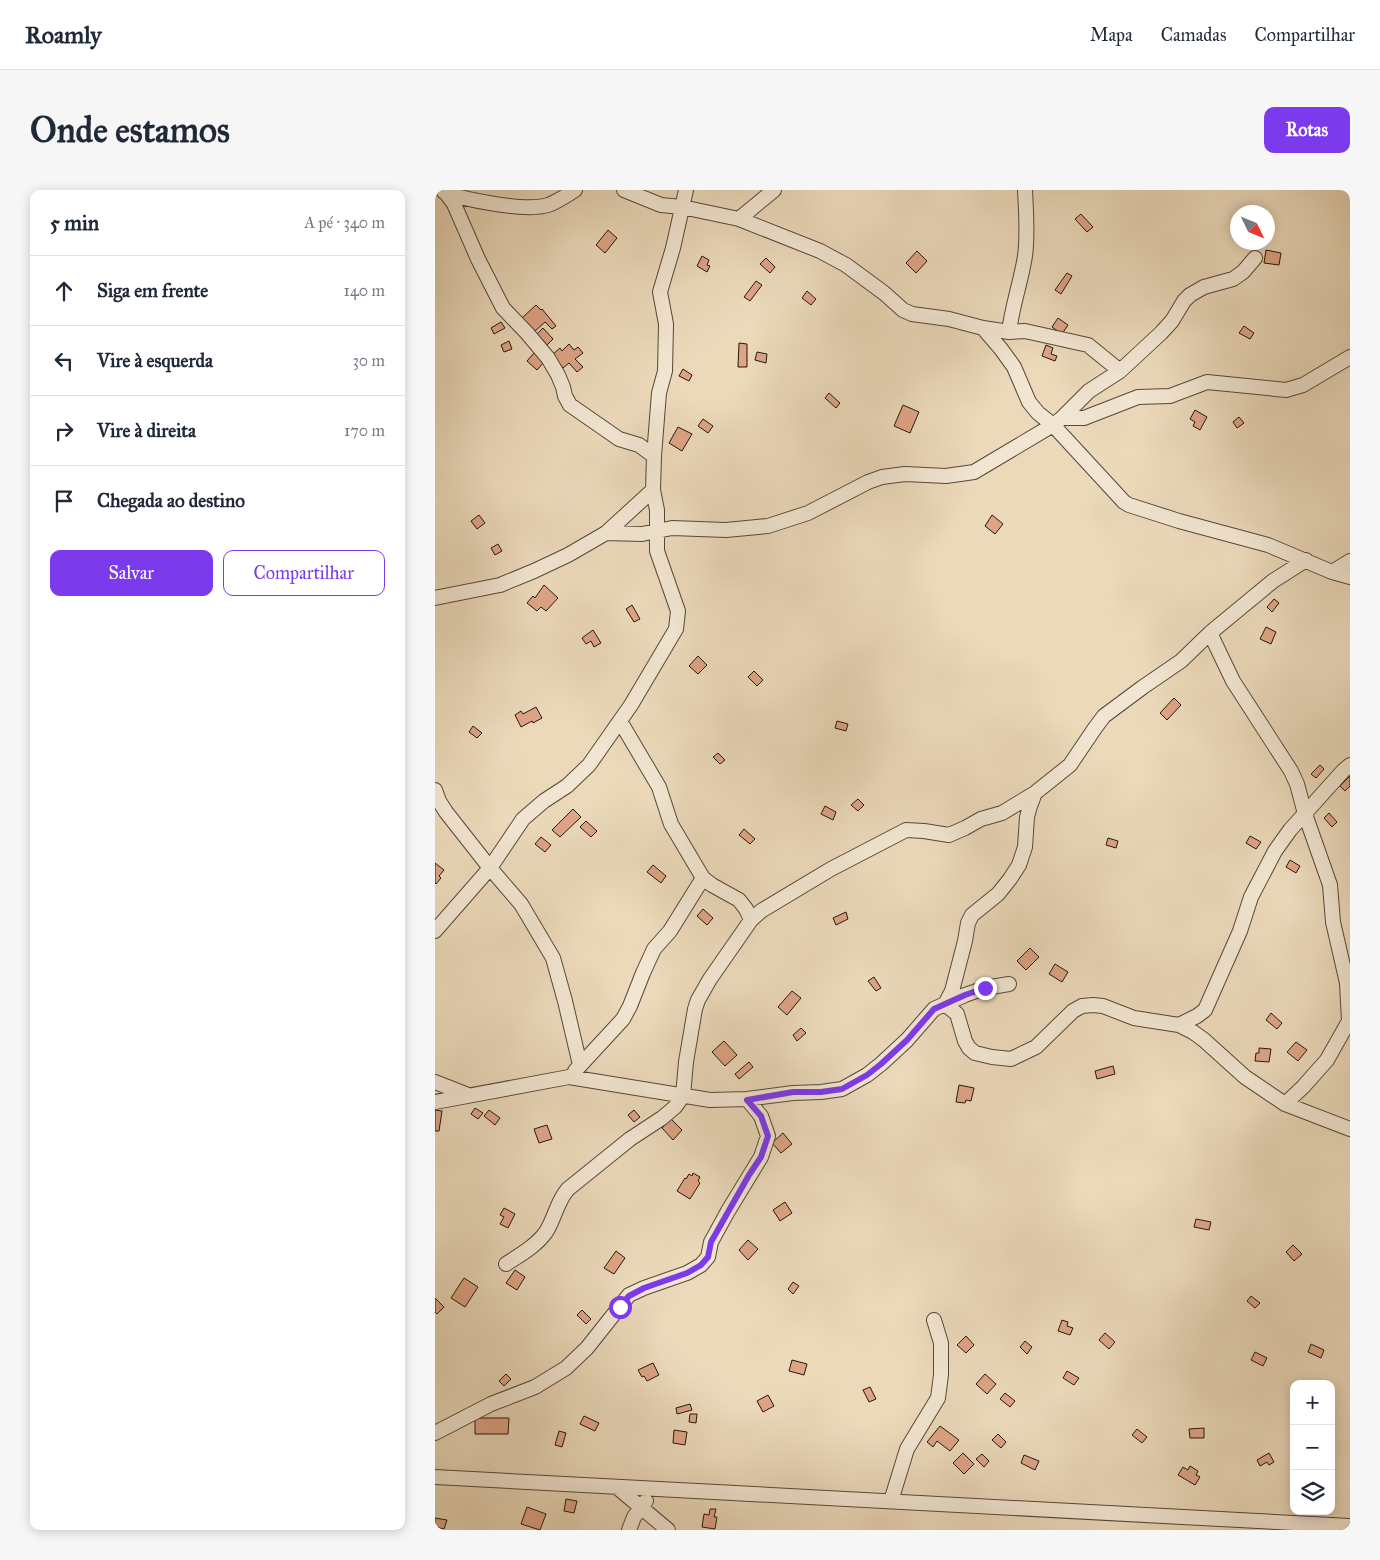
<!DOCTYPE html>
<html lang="pt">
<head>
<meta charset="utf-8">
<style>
	body { margin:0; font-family:"IM FELL Great Primer",serif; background:#f6f6f7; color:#1f2937 }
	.controls { position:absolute; right:15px; bottom:15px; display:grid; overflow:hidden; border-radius:10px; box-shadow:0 2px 12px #0003 }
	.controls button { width:45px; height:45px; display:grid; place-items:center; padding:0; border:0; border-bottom:1px solid #e0e1e3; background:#fff; color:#1f2937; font:25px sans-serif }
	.compass { position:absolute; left:795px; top:15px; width:45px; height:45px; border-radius:50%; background:#fff; box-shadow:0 2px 12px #0003; rotate:133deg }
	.stop { position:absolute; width:15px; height:15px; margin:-11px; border:4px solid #7c3aed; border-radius:50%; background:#fff }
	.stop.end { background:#7c3aed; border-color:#fff; box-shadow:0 1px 5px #0008 }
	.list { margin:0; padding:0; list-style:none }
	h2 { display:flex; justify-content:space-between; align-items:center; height:65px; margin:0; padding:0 20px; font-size:21px }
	h2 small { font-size:16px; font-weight:400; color:#747a83 }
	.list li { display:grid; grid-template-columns:32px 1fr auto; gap:15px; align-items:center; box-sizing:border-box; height:70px; padding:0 20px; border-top:1px solid #e0e1e3 }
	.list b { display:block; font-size:19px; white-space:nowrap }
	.list em { font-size:16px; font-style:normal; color:#747a83 }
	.actions { display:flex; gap:10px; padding:15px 20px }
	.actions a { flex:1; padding:11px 0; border:1px solid #7c3aed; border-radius:10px; text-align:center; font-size:18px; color:#7c3aed }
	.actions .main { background:#7c3aed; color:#fff }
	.icon { flex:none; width:28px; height:28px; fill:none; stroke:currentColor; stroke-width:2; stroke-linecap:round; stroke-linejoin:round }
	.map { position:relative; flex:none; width:915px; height:1340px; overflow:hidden; border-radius:10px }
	header { display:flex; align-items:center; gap:30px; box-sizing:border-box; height:70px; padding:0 25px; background:#fff; border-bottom:1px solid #e0e1e3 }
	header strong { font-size:24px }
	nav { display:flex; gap:28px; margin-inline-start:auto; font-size:18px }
	.intro { display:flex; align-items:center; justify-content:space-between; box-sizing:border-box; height:120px; padding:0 30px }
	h1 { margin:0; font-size:35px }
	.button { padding:12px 22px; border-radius:10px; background:#7c3aed; color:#fff; font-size:18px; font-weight:700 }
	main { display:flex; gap:30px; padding:0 30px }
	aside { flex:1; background:#fff; border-radius:10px; box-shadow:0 2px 12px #0003 }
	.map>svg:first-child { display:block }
	.building { fill:#dea485; stroke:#25170d }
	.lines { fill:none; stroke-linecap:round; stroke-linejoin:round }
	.minor-casing { stroke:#564838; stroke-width:16 }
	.minor { stroke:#f2e6d2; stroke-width:14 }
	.route { stroke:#7c3aed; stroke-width:6 }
</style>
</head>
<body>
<header>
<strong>Roamly</strong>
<nav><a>Mapa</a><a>Camadas</a><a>Compartilhar</a></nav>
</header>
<div class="intro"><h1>Onde estamos</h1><a class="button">Rotas</a></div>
<main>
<aside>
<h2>5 min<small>A pé · 340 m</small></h2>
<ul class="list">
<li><svg class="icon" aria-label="ahead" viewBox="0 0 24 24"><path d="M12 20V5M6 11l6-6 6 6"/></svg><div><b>Siga em frente</b></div><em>140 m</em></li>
<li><svg class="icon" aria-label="left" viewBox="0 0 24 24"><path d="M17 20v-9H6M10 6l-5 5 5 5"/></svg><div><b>Vire à esquerda</b></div><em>30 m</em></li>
<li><svg class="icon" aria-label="right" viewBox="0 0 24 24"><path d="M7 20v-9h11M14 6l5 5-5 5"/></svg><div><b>Vire à direita</b></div><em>170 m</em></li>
<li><svg class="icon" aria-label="arrive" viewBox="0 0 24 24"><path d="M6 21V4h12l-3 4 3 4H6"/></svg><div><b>Chegada ao destino</b></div></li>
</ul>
<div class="actions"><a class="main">Salvar</a><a>Compartilhar</a></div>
</aside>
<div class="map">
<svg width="915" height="1340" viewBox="0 0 915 1340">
	<rect width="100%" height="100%" fill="#ebd9ba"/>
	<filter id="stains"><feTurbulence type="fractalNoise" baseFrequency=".004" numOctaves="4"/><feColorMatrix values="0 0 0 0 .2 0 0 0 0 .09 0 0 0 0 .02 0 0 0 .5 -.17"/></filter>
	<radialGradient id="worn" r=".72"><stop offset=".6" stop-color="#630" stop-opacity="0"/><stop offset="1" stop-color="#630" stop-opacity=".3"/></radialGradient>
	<path class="building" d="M646 24 658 37 652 42 640 29Z
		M173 40 182 48 170 63 161 55Z
		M831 60 846 63 844 75 829 73Z
		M482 61 492 71 481 83 471 73Z
		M267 66 274 70 272 75 275 76 272 82 262 76Z
		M331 68 340 77 335 83 325 74Z
		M632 83 637 86 626 104 620 100Z
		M321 91 327 95 315 111 309 107Z
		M372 101 381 109 376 115 367 108Z
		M101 115 106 120 107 119 121 136 117 139 110 132 99 142 87 128Z
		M623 128 633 135 627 144 617 137Z
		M66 132 70 138 59 144 56 138Z
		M809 136 819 143 815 149 804 143Z
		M108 138 118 149 112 155 102 144Z
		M74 151 77 159 69 162 66 155Z
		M304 153 312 154V177H303Z
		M134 154 139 160 143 157 148 163 140 169 148 177 142 182 134 173 128 178 117 165 125 158 127 161Z
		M611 155 618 158 616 164 622 166 620 171 607 166Z
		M322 162 332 164 331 173 320 170Z
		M99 163 109 172 102 180 92 171Z
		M248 179 257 185 254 191 244 186Z
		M394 203 405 213 401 218 390 208Z
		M468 215 484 222 475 243 459 236Z
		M760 220 772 227 765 240 758 236 760 232 755 229Z
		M804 227 809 233 802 238 798 232Z
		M268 229 278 236 273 243 263 236Z
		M243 237 257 244 247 261 234 253Z
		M44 325 50 333 42 339 36 331Z
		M557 325 568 334 560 344 550 336Z
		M63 354 67 361 60 365 56 358Z
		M109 395 123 408 111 421 106 417 102 421 92 413 98 406 100 408Z
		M839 409 844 413 837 422 832 417Z
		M197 415 205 429 199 432 191 419Z
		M831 437 841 442 836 454 825 449Z
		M158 440 166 453 159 457 156 451 151 454 147 448Z
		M263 466 272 475 263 484 254 476Z
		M319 481 328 490 322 496 313 487Z
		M739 508 746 515 732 530 725 523Z
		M101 517 107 528 98 533 97 531 86 537 80 525 86 521 88 524Z
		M402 531 413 534 411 541 400 538Z
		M38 536 47 543 42 548 34 542Z
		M283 563 290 570 285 574 278 567Z
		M885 575 889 579 881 588 876 584Z
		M915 586V596L910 601 905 596Z
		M423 609 429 615 423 621 416 615Z
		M390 616 401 622 398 630 386 624Z
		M138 619 146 627 125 647 117 640Z
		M894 623 902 632 897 637 889 628Z
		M151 631 162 641 156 647 145 637Z
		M309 639 320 649 315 654 304 645Z
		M815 646 826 652 821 659 811 653Z
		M106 647 116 655 110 662 100 654Z
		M673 648 683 651 681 658 671 655Z
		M855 670 865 676 861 683 851 677Z
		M0 673 9 680 4 686 6 688 1 694 0 693Z
		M218 675 231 686 226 693 212 682Z
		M268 719 278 728 272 735 262 726Z
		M411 722 413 729 401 735 398 728Z
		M595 758 604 767 591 780 582 771Z
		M620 774 633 782 627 792 614 784Z
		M439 787 446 798 441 801 433 791Z
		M357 801 366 808 352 825 343 817Z
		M836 823 847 833 842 839 831 830Z
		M366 838 371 843 362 851 358 845Z
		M289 851 302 865 290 876 277 862Z
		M861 852 872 860 863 871 852 862Z
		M824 858 836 859 834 872 820 871 821 863H824Z
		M314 872 318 877 304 889 300 884Z
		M678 876 680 884 662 889 660 881Z
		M524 895 539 898 536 911 531 910 530 913 521 912Z
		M40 918 48 923 43 929 36 924Z
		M0 920 7 921 4 941H0Z
		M54 920 65 928 60 935 49 926Z
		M199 920 205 927 199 932 193 925Z
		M236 929 247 940 238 950 227 938Z
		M112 935 117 949 104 953 99 939Z
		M348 943 357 954 346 963 337 953Z
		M258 983 265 987 263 991 265 993 255 1009 242 1001 250 988 251 989 254 984 257 986Z
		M350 1012 357 1023 345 1031 338 1020Z
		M69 1018 80 1024 73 1038 65 1034 69 1027 65 1025Z
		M761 1029 776 1032 774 1040 759 1037Z
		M313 1050 323 1059 313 1070 304 1060Z
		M858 1055 867 1064 859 1071 851 1062Z
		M181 1061 190 1068 179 1084 169 1078Z
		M80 1080 90 1087 82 1100 71 1093Z
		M29 1088 43 1097 30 1117 16 1108Z
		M358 1092 364 1096 358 1104 353 1099Z
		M816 1106 825 1113 820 1118 812 1111Z
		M0 1108 9 1117 2 1124 0 1122Z
		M147 1120 156 1129 151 1134 142 1125Z
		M627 1130 633 1132 632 1136 638 1138 635 1145 623 1141Z
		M670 1143 680 1152 674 1159 664 1150Z
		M531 1146 539 1155 531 1163 522 1155Z
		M590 1151 597 1157 592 1164 585 1157Z
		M876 1154 889 1160 886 1168 873 1162Z
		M820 1162 832 1168 828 1176 816 1170Z
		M357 1170 372 1174 369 1185 354 1181Z
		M218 1173 224 1185 212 1191 209 1186 207 1187 203 1180Z
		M632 1181 644 1188 639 1195 628 1188Z
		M71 1184 76 1189 69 1196 64 1191Z
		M550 1184 561 1194 552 1204 541 1194Z
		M435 1197 441 1209 434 1212 428 1200Z
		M570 1203 580 1211 575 1217 565 1209Z
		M333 1205 339 1216 328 1222 322 1211Z
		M255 1214 257 1220 242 1224 241 1218Z
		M255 1224H262L261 1233 254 1232Z
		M149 1226 164 1233 160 1241 145 1234Z
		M40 1228H74L73 1244H40Z
		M505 1236 524 1250 515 1261 502 1251 498 1257 492 1252Z
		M769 1238V1248H755L754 1239Z
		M702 1239 712 1247 707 1253 697 1245Z
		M239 1240 252 1242 250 1255 238 1253Z
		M124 1241 131 1243 127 1257 120 1255Z
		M563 1244 571 1252 566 1258 557 1250Z
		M528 1263 539 1274 529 1284 518 1273Z
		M834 1263 839 1272 834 1275 832 1272 825 1276 822 1270Z
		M547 1264 554 1271 549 1277 541 1269Z
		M589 1265 604 1271 600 1280 586 1273Z
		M755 1276 763 1281 761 1285 765 1287 760 1295 743 1285 748 1277 753 1280Z
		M131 1309 142 1311 139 1323 129 1321Z
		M92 1317 111 1324 105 1340 86 1334Z
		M275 1319H281L279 1327H282L280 1339 267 1337 269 1324 274 1325Z
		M0 1328 12 1330 9 1339 0 1337Z"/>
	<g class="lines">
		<defs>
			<path id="minor" d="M189 0 226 15 247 17 304 29 339 0
				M9 2C31 10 91 22 113 15 122 12 132 5 140 0
				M11 3 19 14 43 69 68 118 92 143 113 168 123 185 128 197 130 206 135 215 184 249 204 255 219 266
				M304 29 385 61 411 75 449 103 468 120 477 124 514 129 548 138 574 142 590 141 653 155 685 181
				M548 138 566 159 579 177 594 212 603 223 618 235 689 312 694 315 744 331 833 355 897 382 915 387
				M574 142C577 116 586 92 590 66 593 44 591 22 590 0
				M627 228H649L703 207 735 206 772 192 851 200 868 195 915 167
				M171 343 207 344 237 338 291 340 333 336 373 323 433 292 447 287 470 284 511 286 539 282 618 235 627 228 654 201 685 181 726 143 737 131 749 111 755 105 769 97 798 89 808 82 820 68
				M871 370 838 391 775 443 746 471 708 497 669 526 660 538 635 575 600 603 595 616 592 627 590 657 584 675 575 689 563 704 537 725 533 733 530 751 517 801 510 814 522 824 530 851 534 858 540 863 557 867 576 869 601 857 638 821 647 816 658 815 668 816 699 828 744 835 758 842 769 850 810 887 850 914 915 939
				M897 382 915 371
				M0 408 65 395 99 381 133 365 171 343 218 300
				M775 443 798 491 856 581 862 594 870 624 895 695 898 732 912 793 914 831 892 870 868 897 850 914
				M185 531 224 597 236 634 268 688 277 695 304 710 311 719 316 730
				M0 600 4 611 11 622 55 678 86 714 118 768 130 811 145 875
				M0 741 55 678 88 629 109 611 132 596 154 575 196 515 241 439 243 421 222 361V320L218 300 219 266 224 203 230 181 231 134 225 102 238 58 251 0
				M744 835 762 826 770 820 805 741 816 707 840 661 855 640 908 581 915 575
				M140 881 188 829 195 816 208 783 219 759 235 741 268 688
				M0 892 33 905
				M0 912 134 887 275 910 312 909 358 903 386 902 407 899 432 885 446 874 472 850 499 819 530 805 550 798 574 794
				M71 1074C85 1065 101 1056 111 1042 120 1028 122 1011 133 999L195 949 227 928 240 917 248 906 251 872 260 819 263 810 275 789 316 730 326 721 396 679 471 640 489 641 514 645 530 638 546 629 567 623 600 603
				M0 1243 56 1214 100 1197 131 1178 152 1158 194 1105 209 1098 252 1083 266 1075 273 1067 276 1052 293 1021 326 967 333 946 326 926 312 909
				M0 1287 915 1336
				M183 1298 233 1340
				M456 1311 472 1259 503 1208 506 1185V1153L499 1130
				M194 1340 199 1327 211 1311"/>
		</defs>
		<use href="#minor" class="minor-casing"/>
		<use href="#minor" class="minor"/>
	</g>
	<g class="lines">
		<path class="route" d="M185 1117 194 1106 209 1098 252 1083 266 1075 273 1067 276 1052 314 985 326 967 333 946 326 926 312 910 358 902H386L407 899 432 885 446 874 472 850 499 819 530 805 550 798"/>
	</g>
	<rect width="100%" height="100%" filter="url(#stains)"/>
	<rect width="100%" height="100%" fill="url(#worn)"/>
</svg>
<div class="controls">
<button>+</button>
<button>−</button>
<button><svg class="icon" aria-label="layers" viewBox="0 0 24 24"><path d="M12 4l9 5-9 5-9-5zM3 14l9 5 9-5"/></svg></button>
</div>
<svg class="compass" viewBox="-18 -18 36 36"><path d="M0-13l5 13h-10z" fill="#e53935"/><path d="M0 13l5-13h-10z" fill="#747a83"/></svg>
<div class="stop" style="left:185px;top:1117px"></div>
<div class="stop end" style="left:550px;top:798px"></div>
</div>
</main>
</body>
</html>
